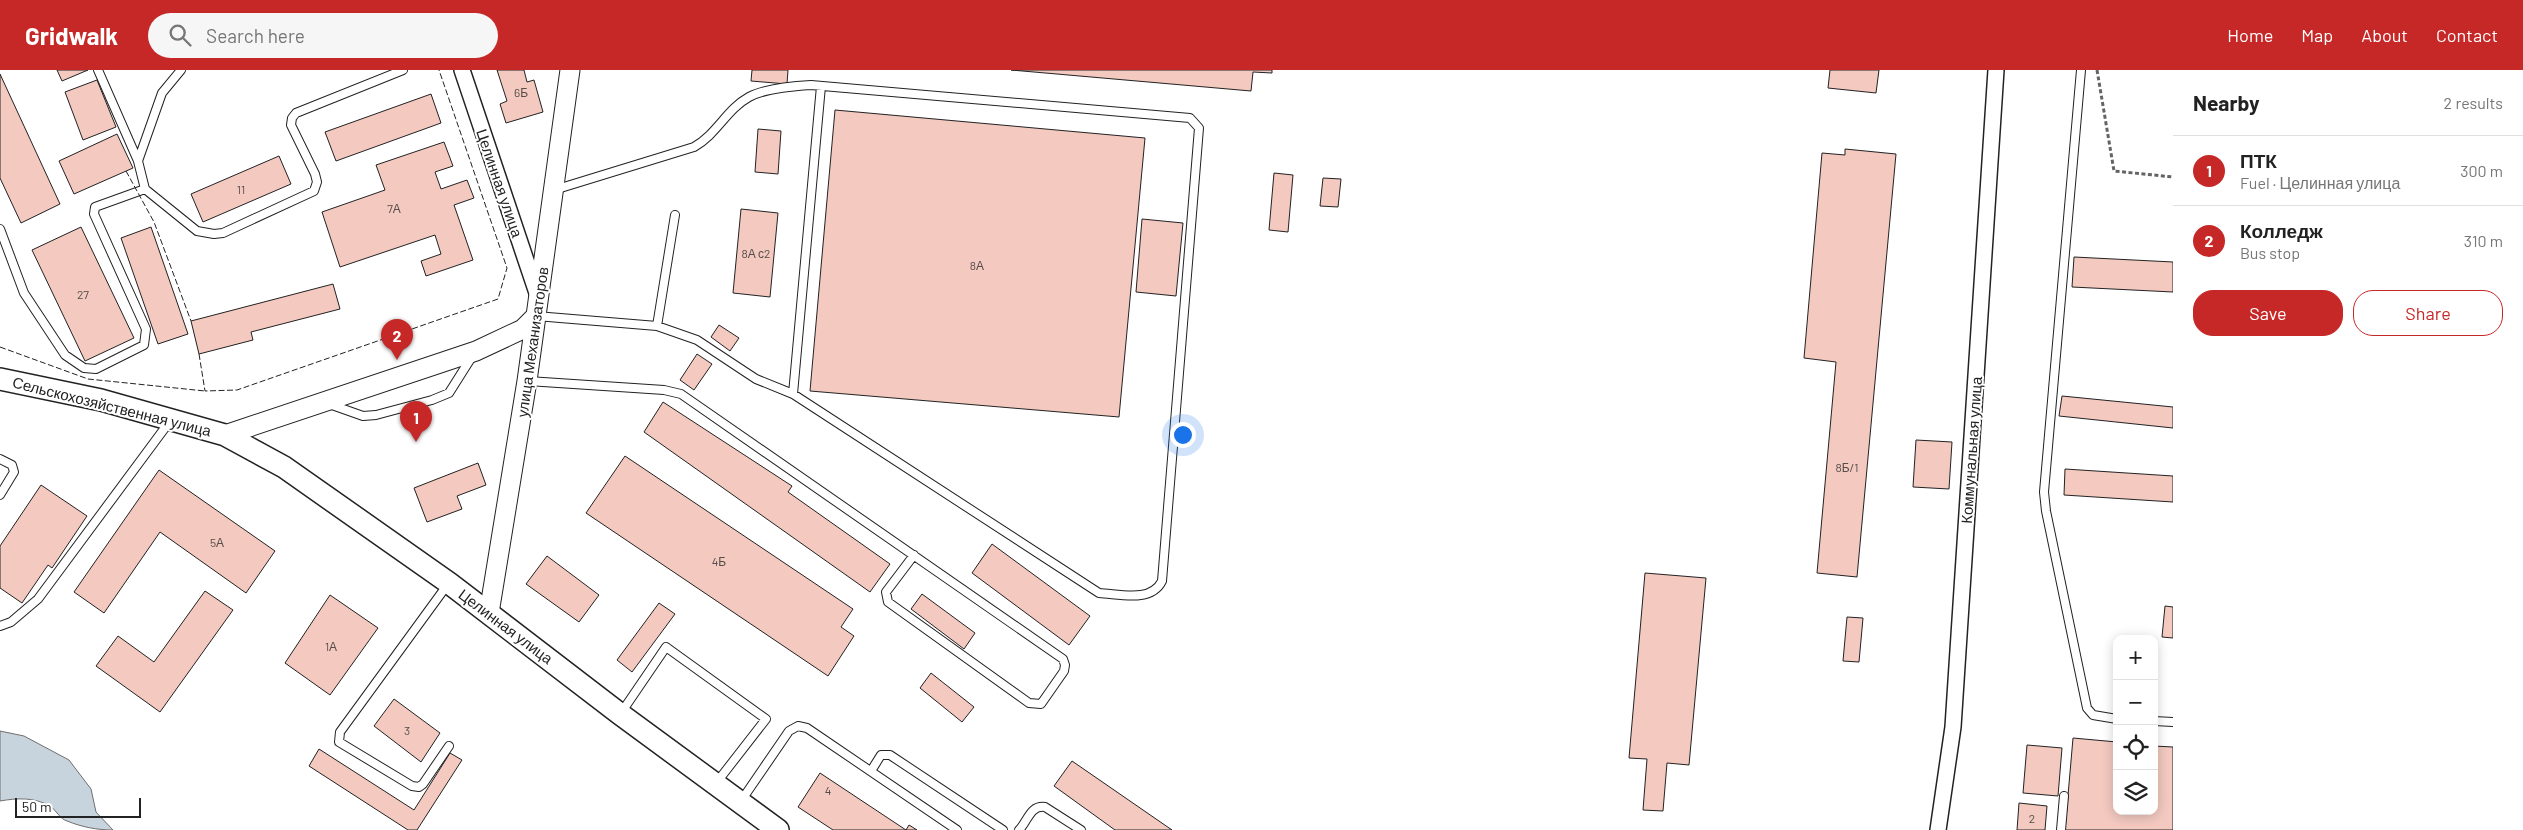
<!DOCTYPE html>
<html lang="en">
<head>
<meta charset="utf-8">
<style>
	body { margin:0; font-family:Barlow,sans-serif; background:#f6f6f6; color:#222 }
	.controls { position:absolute; right:15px; bottom:15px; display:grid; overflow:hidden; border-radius:10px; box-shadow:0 2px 12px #0003 }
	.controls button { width:45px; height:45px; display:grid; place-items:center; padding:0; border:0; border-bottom:1px solid #e0e0e0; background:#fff; color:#222; font:25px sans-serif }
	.scale { position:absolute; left:15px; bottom:12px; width:126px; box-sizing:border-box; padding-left:5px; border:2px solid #222; border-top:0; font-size:14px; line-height:18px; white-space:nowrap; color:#222; -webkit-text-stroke:4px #fff; paint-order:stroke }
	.you { position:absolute; left:1182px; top:364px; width:18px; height:18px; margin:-12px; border:4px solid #fff; border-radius:50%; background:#1a73e8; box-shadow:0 0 0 8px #1a73e833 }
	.badge { display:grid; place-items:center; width:32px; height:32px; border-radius:50%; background:#c62828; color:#fff; font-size:16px; font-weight:700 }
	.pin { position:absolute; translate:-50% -41px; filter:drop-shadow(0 1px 2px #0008) }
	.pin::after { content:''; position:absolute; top:26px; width:18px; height:15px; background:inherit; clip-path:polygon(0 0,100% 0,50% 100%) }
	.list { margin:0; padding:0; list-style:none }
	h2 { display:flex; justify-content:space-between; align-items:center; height:65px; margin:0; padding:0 20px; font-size:21px }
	h2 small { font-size:16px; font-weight:400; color:#767676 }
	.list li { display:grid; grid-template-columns:32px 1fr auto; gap:15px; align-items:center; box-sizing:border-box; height:70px; padding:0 20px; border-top:1px solid #e0e0e0 }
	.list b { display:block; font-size:19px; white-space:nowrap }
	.list p { margin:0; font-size:16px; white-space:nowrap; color:#767676 }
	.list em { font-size:16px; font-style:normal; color:#767676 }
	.actions { display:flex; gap:10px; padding:15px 20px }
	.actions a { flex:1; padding:11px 0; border:1px solid #c62828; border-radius:20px; text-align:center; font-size:18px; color:#c62828 }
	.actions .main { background:#c62828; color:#fff }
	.icon { flex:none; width:28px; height:28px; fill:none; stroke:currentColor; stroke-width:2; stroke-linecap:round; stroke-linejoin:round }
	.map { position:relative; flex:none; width:2173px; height:760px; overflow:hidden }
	header { display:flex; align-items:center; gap:30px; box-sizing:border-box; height:70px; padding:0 25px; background:#c62828; color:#fff }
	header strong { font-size:24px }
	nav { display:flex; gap:28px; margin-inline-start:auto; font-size:18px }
	.search { width:350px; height:45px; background:#f6f6f6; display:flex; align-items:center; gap:12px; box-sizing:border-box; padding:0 18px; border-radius:28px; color:#767676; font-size:19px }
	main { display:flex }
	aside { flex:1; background:#fff }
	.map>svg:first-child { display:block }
	.water { fill:#c7d3dd; stroke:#6f6f6f }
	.building { fill:#f3c9c0; stroke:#222 }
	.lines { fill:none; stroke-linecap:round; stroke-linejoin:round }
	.service-casing { stroke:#222; stroke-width:10 }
	.minor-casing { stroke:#222; stroke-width:18 }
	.tertiary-casing { stroke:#222; stroke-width:21 }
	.secondary-casing { stroke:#222; stroke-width:24 }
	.path { stroke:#646464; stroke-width:3; stroke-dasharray:4 2.5; stroke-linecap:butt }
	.service { stroke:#fff; stroke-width:8 }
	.minor { stroke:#fff; stroke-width:15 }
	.tertiary { stroke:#fff; stroke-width:19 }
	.secondary { stroke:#fff; stroke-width:21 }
	.fence { stroke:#222; stroke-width:1; stroke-dasharray:6 2.5; stroke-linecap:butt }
	.labels { text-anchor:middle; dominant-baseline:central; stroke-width:4; stroke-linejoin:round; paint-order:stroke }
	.number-label { font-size:12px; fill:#564c4a }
	.street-label { font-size:15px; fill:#222; stroke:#fff }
</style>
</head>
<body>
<header>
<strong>Gridwalk</strong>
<div class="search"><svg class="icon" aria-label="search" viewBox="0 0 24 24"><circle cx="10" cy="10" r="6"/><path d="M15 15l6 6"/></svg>Search here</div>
<nav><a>Home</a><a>Map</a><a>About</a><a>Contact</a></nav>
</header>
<main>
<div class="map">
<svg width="2173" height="760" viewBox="0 0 2173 760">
	<rect width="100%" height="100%" fill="#fff"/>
	<path class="water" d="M0 661 24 666 69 690 91 719 96 742 113 760C97 760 82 757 67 751 60 749 56 740 50 736 34 727 17 728 0 731Z"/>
	<path class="building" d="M57 0H88L62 11Z
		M497 0H524L527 12 534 10 543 42 506 53 500 34 507 31Z
		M752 0H788L787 14 751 11Z
		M1011 0H1272V3L1253 2 1251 21Z
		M1830 0H1879L1876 23 1828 18Z
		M0 4 60 134 21 153 0 108Z
		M97 10 116 57 83 70 65 22Z
		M431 24 441 53 336 91 325 62Z
		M835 40 1145 68 1119 347 810 321Z
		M758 59 781 61 778 104 755 102Z
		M117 64 133 98 74 124 59 91Z
		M444 72 453 96 435 102 441 119 467 110 474 128 454 135 473 190 426 206 421 191 441 184 435 165 340 197 322 142 385 120 376 95Z
		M1845 79 1896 84 1857 507 1817 503 1836 292 1804 288 1822 83 1845 85Z
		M279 86 291 114 203 152 191 124Z
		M1274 103 1293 105 1288 162 1269 160Z
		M1323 108 1341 109 1338 137 1320 136Z
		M741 139 778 143 770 227 733 223Z
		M1142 149 1183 153 1176 226 1136 222Z
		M81 157 134 268 85 291 32 180Z
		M151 157 188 264 158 274 121 168Z
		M2074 187 2173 192V222L2072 217Z
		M333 214 340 239 251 262 253 270 199 284 191 251Z
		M719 255 739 268 730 281 711 267Z
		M697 284 712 294 694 320 680 310Z
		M2062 326 2173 337V358L2059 346Z
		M663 332 792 416 788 422 890 494 870 522 644 362Z
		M1916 370 1952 372 1949 419 1913 417Z
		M625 386 853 539 841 557 854 566 828 606 586 443Z
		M478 393 486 415 457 426 462 439 427 452 414 418Z
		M2065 399 2173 406V432L2064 425Z
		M159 400 275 481 246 523 160 462 104 543 74 522Z
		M41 415 87 446 52 498 48 495 22 533 0 518V476Z
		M992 474 1090 546 1069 575 972 503Z
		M547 486 599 525 579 552 526 514Z
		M1645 503 1706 508 1689 695 1667 693 1663 741 1643 740 1647 689 1629 688Z
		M205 521 233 540 160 642 96 596 118 566 154 592Z
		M922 524 975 563 964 579 911 539Z
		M330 525 378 558 330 625 285 593Z
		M659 533 675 544 632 602 617 590Z
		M2165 536 2173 537V568L2162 567Z
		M1847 547 1863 548 1859 592 1843 591Z
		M931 603 974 637 962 652 920 618Z
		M394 629 440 663 421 692 374 656Z
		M2073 668 2117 672V741H2154V676L2173 677V760H2065Z
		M2027 675 2062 678 2058 726 2023 723Z
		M319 679 414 740 450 683 462 690 417 760H408L309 696Z
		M1072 691 1172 760H1115L1054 716Z
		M820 703 906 760 909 755 917 760H833L798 737Z
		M2019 733 2047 736 2045 760H2017Z"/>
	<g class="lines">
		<defs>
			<path id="service" d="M98 0 138 91
				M2081 0 2044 422 2046 441 2087 638 2093 645 2117 649
				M145 119 197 161 214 164 223 163 314 121 317 112 315 104 291 55 292 48 296 43 403 0
				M0 159 24 223 65 285 84 298 96 299 144 275 146 259 94 144 95 137 145 119 138 91 162 23 181 0
				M536 246 657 256 697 270 756 309 793 324 1099 523C1120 524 1151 533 1162 511L1199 58 1190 48 811 15C794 16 764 19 749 27 727 39 716 65 694 77L554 120
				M657 256 675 145
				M528 311 664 320 681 324 1063 589 1065 595 1064 601 1041 634 1029 633 888 532 886 522 914 485
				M793 324 821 16
				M329 334 363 346 376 345 432 330 449 323 473 285
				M0 389 12 395 14 402 0 425
				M448 514 340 662 339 672 412 716 419 717 423 714 449 676
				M0 556 11 552 38 529 170 351
				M621 643 666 577 766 649 717 712
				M2154 651 2173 652
				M871 701 881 685H890L1003 760
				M741 731 789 661 798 656 807 658 957 760
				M1019 760C1028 751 1030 735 1045 737L1081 760
				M2061 760 2064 726"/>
			<path id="minor" d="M462 0 538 226
				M1938 760 1953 657 1996 0"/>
			<path id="tertiary" d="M225 365 476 281 523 259 536 246
				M489 543 527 311 570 0"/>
			<path id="secondary" d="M0 309 101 330 225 365 284 397 449 513 620 644 778 760"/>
		</defs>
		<use href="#service" class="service-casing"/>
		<use href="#minor" class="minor-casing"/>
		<use href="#tertiary" class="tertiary-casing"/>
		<use href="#secondary" class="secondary-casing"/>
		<path class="path" d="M2097 0 2114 101 2173 107"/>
		<use href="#service" class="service"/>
		<use href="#minor" class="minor"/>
		<use href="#tertiary" class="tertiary"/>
		<use href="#secondary" class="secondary"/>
		<path class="fence" d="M126 101 154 152 191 251
			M0 277 88 309 205 321
			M199 284 205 321 237 320 498 229 507 198 439 0"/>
	</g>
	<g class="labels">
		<g class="number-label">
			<text x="521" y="22">6Б</text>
			<text x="241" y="119">11</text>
			<text x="394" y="138">7А</text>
			<text x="756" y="183">8А с2</text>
			<text x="977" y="195">8А</text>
			<text x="83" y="224">27</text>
			<text x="1847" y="397">8Б/1</text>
			<text x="217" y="472">5А</text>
			<text x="719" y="491">4Б</text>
			<text x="331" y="576">1А</text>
			<text x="407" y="660">3</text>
			<text x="828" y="720">4</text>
			<text x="2032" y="748">2</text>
		</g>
		<g class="street-label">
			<text transform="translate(500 113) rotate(71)">Целинная улица</text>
			<text transform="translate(532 272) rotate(-82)">улица Механизаторов</text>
			<text transform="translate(112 336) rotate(14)">Сельскохозяйственная улица</text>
			<text transform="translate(1971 380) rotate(-86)">Коммунальная улица</text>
			<text transform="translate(506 556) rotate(37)">Целинная улица</text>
		</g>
	</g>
</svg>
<div class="controls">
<button>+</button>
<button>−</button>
<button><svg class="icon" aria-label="locate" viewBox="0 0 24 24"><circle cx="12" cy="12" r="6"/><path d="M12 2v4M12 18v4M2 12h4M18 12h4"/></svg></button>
<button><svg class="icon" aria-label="layers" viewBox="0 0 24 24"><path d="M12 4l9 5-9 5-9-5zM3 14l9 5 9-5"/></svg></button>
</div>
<div class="scale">50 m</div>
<div class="you"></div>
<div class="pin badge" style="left:416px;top:372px">1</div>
<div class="pin badge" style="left:397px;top:290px">2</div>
</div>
<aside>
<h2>Nearby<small>2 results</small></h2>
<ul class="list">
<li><span class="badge">1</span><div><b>ПТК</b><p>Fuel · Целинная улица</p></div><em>300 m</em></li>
<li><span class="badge">2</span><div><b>Колледж</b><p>Bus stop</p></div><em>310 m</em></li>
</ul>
<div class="actions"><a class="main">Save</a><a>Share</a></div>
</aside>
</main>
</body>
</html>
